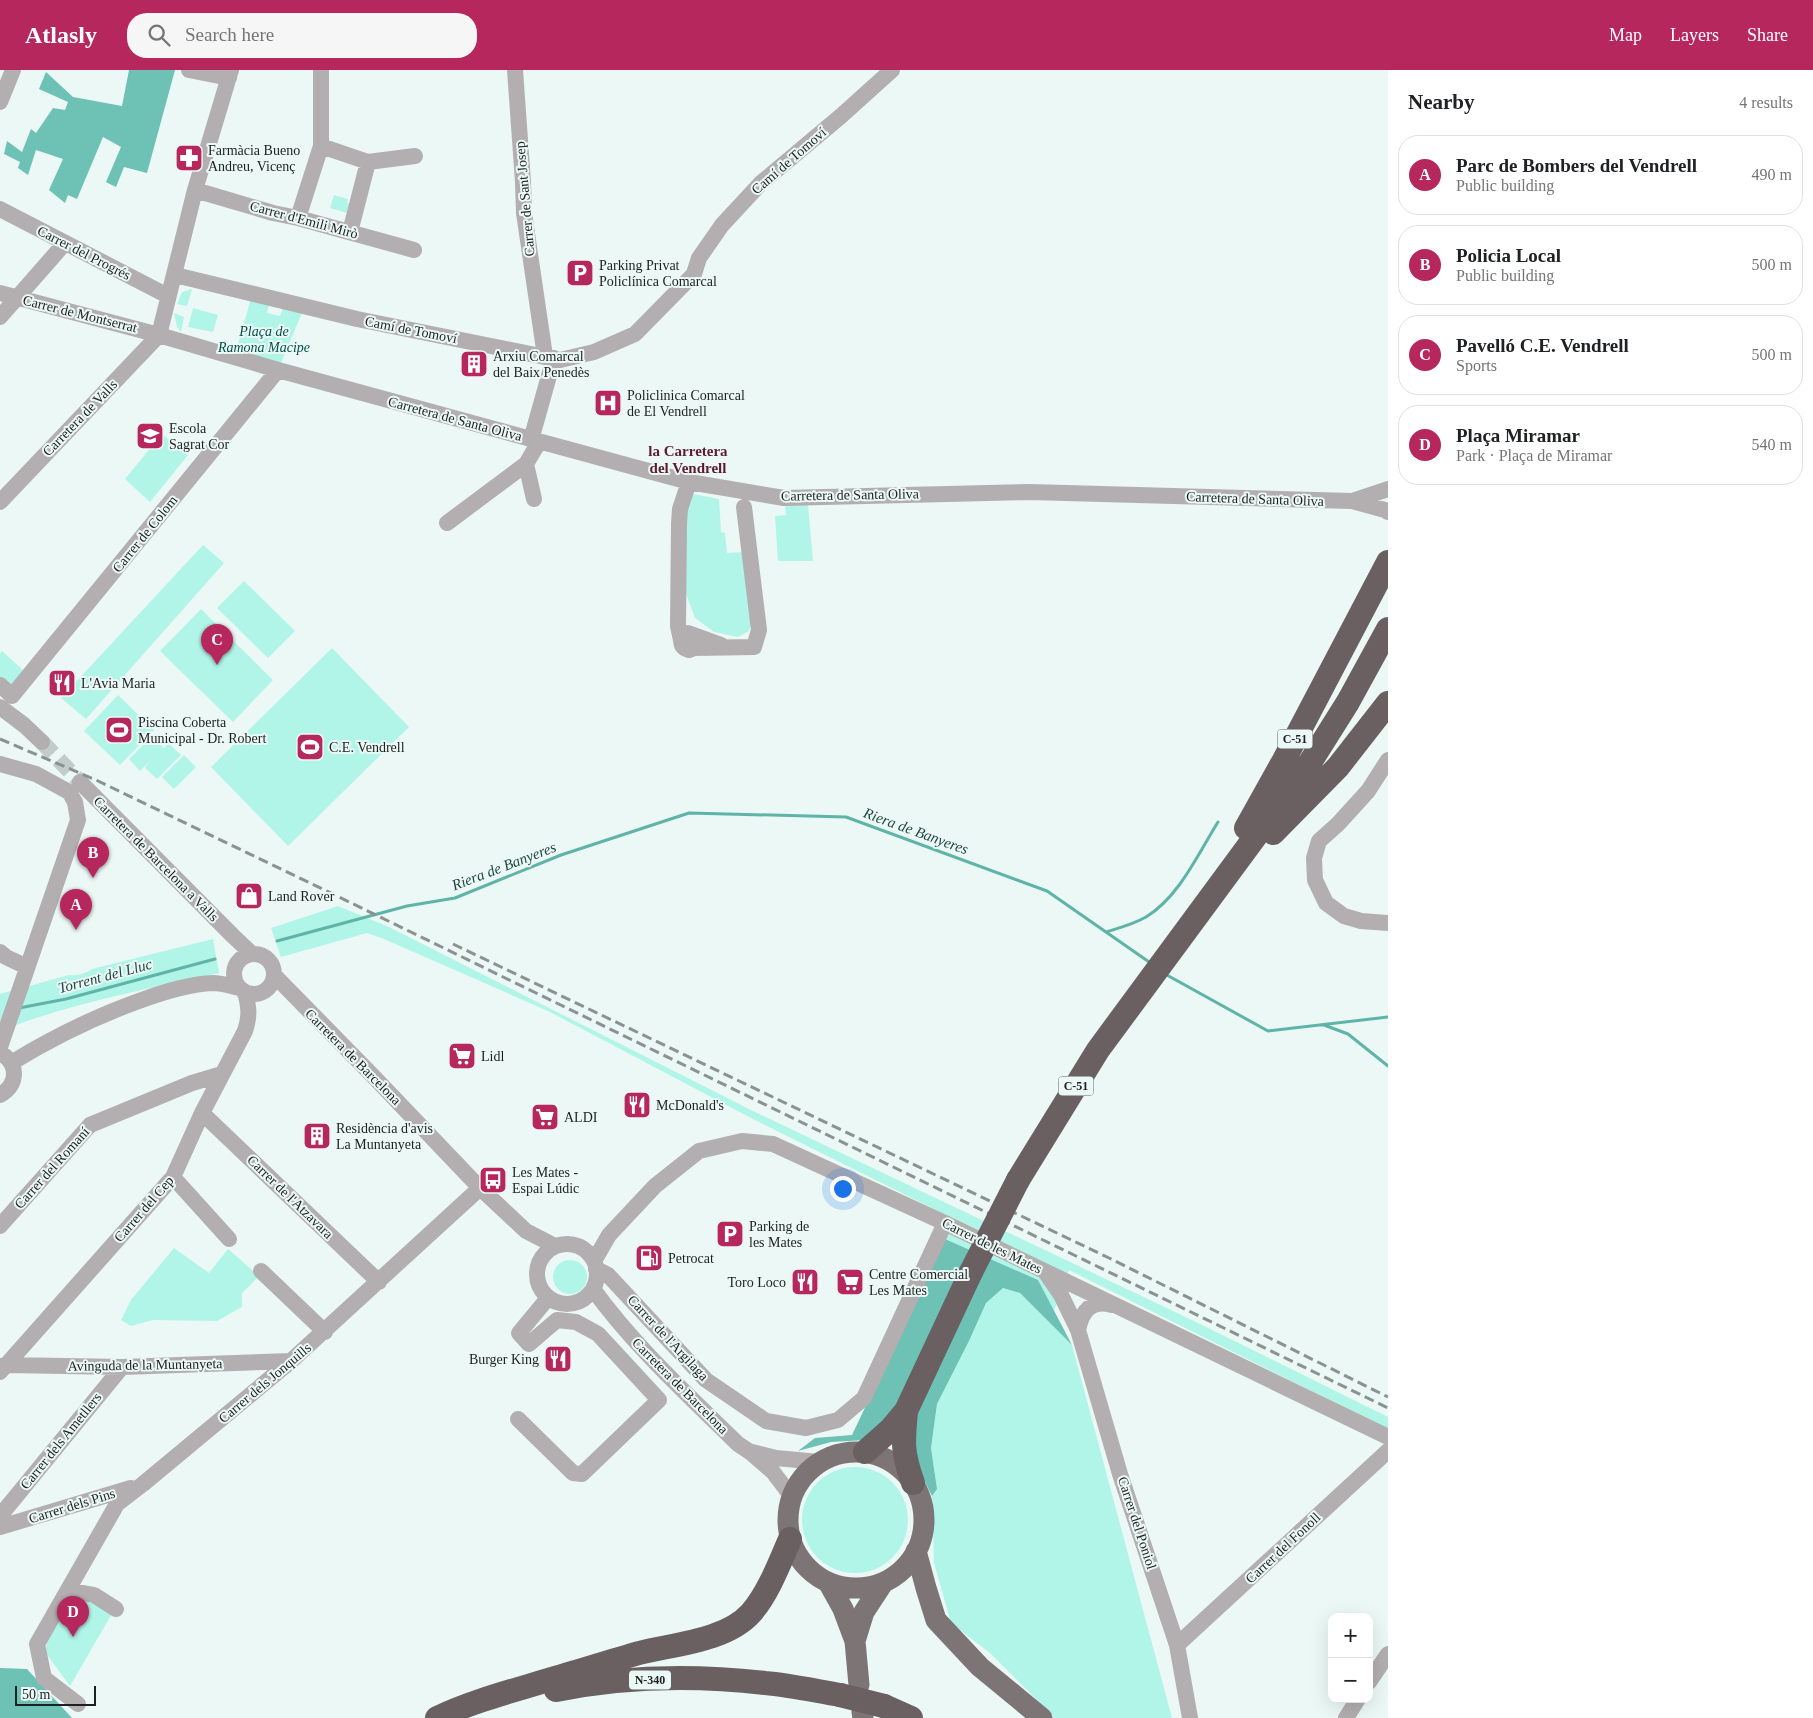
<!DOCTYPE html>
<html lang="en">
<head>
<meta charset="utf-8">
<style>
	body { margin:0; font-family:Georgia,serif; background:#f6f6f6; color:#202124 }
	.controls { position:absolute; right:15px; bottom:15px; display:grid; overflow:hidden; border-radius:10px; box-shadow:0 5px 20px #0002 }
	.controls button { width:45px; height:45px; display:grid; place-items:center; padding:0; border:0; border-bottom:1px solid #e0e0e0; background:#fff; color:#202124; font:25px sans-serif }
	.scale { position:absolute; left:15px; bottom:12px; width:81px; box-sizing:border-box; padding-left:5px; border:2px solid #1c201f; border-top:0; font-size:14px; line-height:18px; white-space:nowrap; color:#1c201f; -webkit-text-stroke:4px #ebf8f5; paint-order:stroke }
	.you { position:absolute; left:842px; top:1118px; width:18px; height:18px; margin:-12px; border:4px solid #fff; border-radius:50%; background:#1a73e8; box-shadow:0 0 0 8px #1a73e833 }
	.badge { display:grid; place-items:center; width:32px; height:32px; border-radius:50%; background:#b5275d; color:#fff; font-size:16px; font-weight:700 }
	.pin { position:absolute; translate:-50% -41px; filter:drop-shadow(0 1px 2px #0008) }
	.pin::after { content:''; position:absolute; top:26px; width:18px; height:15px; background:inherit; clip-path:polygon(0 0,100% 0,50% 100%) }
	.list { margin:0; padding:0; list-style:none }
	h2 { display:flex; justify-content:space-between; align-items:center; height:65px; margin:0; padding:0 20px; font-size:21px }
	h2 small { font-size:16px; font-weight:400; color:#757577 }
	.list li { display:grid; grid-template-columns:32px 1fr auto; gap:15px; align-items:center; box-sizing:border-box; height:80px; margin:0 10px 10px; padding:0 10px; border:1px solid #e0e0e0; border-radius:20px }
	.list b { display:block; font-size:19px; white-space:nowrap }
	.list p { margin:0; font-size:16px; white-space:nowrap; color:#757577 }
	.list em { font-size:16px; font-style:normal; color:#757577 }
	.icon { flex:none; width:28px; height:28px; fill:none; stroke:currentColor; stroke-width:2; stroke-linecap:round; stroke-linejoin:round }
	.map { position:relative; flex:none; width:1388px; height:1648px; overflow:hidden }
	header { display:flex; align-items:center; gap:30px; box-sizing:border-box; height:70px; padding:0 25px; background:#b5275d; color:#fff }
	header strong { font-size:24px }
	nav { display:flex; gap:28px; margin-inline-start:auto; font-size:18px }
	.search { width:350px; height:45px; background:#f6f6f6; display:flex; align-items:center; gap:12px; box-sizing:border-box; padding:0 18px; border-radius:20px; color:#757577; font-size:19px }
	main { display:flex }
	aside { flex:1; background:#fff }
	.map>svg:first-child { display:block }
	.green { fill:#b1f5e9 }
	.forest { fill:#6dc1b5 }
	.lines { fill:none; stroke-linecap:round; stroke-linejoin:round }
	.stream { stroke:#5fb3a7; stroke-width:3 }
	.minor-tunnel { stroke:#c2cdca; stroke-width:16; stroke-dasharray:16 8; stroke-linecap:butt }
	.minor { stroke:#b3aeaf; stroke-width:16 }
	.major { stroke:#7d7476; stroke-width:21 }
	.highway { stroke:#6a5f61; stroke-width:24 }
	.rail { stroke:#8a9391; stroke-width:3; stroke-dasharray:10 5; stroke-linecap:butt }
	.highway-bridge { stroke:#6a5f61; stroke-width:24 }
	.labels { text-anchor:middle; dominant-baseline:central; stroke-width:4; stroke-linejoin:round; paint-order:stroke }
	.shield { fill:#ebf8f5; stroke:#5a615f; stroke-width:1 }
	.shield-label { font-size:12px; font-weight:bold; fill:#1c201f }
	.poi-label { font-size:14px; fill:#1c201f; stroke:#ebf8f5; text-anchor:start }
	.street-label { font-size:14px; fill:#1c201f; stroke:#ebf8f5 }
	.park-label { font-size:14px; font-style:italic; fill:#004f47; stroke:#ebf8f5 }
	.neighbourhood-label { font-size:15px; font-weight:bold; fill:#5d1a30; stroke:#ebf8f5 }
	.water-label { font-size:15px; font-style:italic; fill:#1e4540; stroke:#ebf8f5 }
</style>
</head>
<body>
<header>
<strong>Atlasly</strong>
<div class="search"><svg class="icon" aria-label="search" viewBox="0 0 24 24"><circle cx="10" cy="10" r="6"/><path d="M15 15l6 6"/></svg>Search here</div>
<nav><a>Map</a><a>Layers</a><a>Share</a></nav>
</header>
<main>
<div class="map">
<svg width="1388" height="1648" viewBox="0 0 1388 1648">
	<rect width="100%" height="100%" fill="#ebf8f5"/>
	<path class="green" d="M334 125 348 129 347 133 349 134 347 143 330 138Z
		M192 219 187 236 177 234 182 222Z
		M251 228 269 234 267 243 280 246 283 238 302 243 278 300 233 292Z
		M193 238 218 245 213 262 188 257Z
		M174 243 184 247 181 262 177 257Z
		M162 364 188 385 150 432 125 409Z
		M693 424 719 429 721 462 725 463 727 483 744 482 753 550 749 561 738 567 714 562 695 548 686 524V444Z
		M785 434 808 435 813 491H778L775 446 786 445Z
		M203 475 224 493 86 649 61 628Z
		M244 511 295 561 268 588 217 538Z
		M201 539 273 610 233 652 160 581Z
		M332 578 409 657 288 776 211 697Z
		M2 581 25 602 16 614H5L0 610V584Z
		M118 625 154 660 120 695 84 661Z
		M152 666 164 678 168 673 181 685 157 709 145 698 149 692 140 701 129 689Z
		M184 685 196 697 174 719 162 707Z
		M338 836 389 857 755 1042 1196 1252 1388 1347V1359L1069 1200 1054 1241 1038 1210 945 1169 954 1149 753 1049 548 941 384 869 367 863 281 887 271 858Z
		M213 869 219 903C147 919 68 934 0 961V924L69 905C78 906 84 904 92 899Z
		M174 1178 209 1203 228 1179 259 1206 242 1223V1237L217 1251 153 1250 131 1256 121 1250 131 1230Z
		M553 1207a17 17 0 1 1 34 0a17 17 0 1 1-34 0Z
		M1003 1218 1020 1223 1072 1275 1172 1648H1055L990 1583 951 1553 934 1493 932 1426 937 1419 931 1378 937 1334 969 1271 986 1233Z
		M802 1450a53 53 0 1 1 106 0a53 53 0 1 1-106 0Z
		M71 1526 89 1530 113 1542 70 1616 45 1582 51 1551Z"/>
	<path class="forest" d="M129 0H175L147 103 124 97 116 117 106 112 121 77 103 67 77 129 68 125 65 133 49 120 63 89 36 80 28 105 18 98 20 92 4 84 7 71 22 82 31 59 36 63 53 38 65 40 68 32 39 19 46 2 73 27 122 36Z
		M945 1169 1038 1210 1072 1275 1020 1223 1003 1218 986 1233 969 1271 937 1334 931 1378 937 1419 932 1426 921 1404 891 1373 866 1370 831 1372 798 1381 815 1368 852 1365Z
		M0 1598 27 1599 72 1648H0Z"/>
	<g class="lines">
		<path class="stream" d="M1106 862C1119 858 1134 854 1146 847 1179 827 1198 784 1218 752
			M277 871 407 836 455 828 561 785 689 743 846 747 1047 821 1152 894
			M1165 904 1268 961 1388 947
			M19 938 66 929 215 889
			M1324 955 1348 964 1388 996"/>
		<path class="minor-tunnel" d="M42 672 80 712"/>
		<path class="minor" d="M189 0 229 8
			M515 0 523 112 524 143 545 286
			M0 32 13 0
			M321 76 368 92 415 86
			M195 120 273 143 298 148 414 180
			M0 139 168 226
			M298 148 321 76V0
			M350 162 368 92
			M175 205 357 249 560 290 594 282 635 264 694 204 699 188 722 155 761 113 841 46 892 0
			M0 223 159 265 278 300 689 412 784 428 1030 422 1352 431 1385 440 1388 442
			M0 247 65 173
			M159 265 195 120 231 0
			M531 370 554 288
			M534 429 526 394 539 372
			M1352 431 1388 419
			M0 432 159 265
			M447 453 526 394
			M696 566 698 571 694 578 689 580C682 578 680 574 682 568L688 563 721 575
			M681 570 678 556 679 454 680 439 689 412
			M694 578 754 577 759 560 744 437
			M0 615 12 626 278 300
			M0 637 24 655 42 672
			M1388 690 1368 721 1338 754 1319 771 1314 788 1315 810 1326 833 1344 846 1361 851 1388 853
			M0 694 36 704 69 722 75 732 78 750 0 977
			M80 712 233 866 252 884
			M0 882 6 887 27 897
			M234 904a20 20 0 1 1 40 0a20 20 0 1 1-40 0Z
			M274 905 374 1007 480 1118 526 1161 555 1176
			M11 993C52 968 94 947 139 931 163 922 188 914 213 913 222 913 231 916 240 918
			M0 1025C16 1016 19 998 5 986
			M202 1043 379 1212
			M173 1107 229 1169
			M0 1156 90 1055 192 1013 222 1004
			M537 1204a30 30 0 1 1 60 0a30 30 0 1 1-60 0Z
			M594 1191 609 1165 655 1116 699 1081 742 1071 773 1074 945 1153 1388 1367
			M596 1199 608 1205 706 1310 766 1351 806 1358 838 1350 864 1328 945 1153
			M261 1201 325 1262
			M1046 1203 1061 1225 1078 1260 1120 1404 1177 1575 1190 1648
			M593 1219C634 1276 688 1325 738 1374L750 1382 773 1402 792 1427
			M1078 1260C1082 1241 1091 1229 1112 1235
			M1 1296 7 1295 122 1297 291 1291
			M0 1302 173 1107 202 1043 245 961C250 946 249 937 245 922
			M518 1349 573 1403 582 1404 659 1330 598 1264 576 1252 557 1250 529 1274 519 1263 548 1228
			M752 1382 776 1388 819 1392
			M0 1446 122 1297
			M0 1457 131 1418
			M68 1520 94 1525 116 1539
			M1177 1575 1388 1381
			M1369 1612 1388 1584
			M78 1634 44 1608 37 1574 117 1434 143 1414 291 1291 480 1118
			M1346 1648 1358 1629"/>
		<path class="major" d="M788 1450a68 68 0 1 1 136 0a68 68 0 1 1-136 0Z
			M916 1481 926 1518 936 1550 980 1597 1042 1648
			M828 1512 843 1539 855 1571 859 1615
			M855 1571 864 1542 883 1513
			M862 1642 863 1648"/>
		<path class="highway" d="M1246 758 1284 690 1388 492
			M1273 763 1338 697 1388 633
			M1018 1110 1098 980 1311 691 1348 632 1388 559
			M906 1341C903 1373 902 1382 913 1413
			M865 1382 891 1359 906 1341 971 1202
			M556 1620C624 1606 696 1605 765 1613 790 1615 816 1621 840 1625
			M884 1636 911 1648
			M437 1648C475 1630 516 1620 555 1608 583 1600 611 1591 639 1583 674 1574 726 1571 751 1543 768 1524 780 1492 790 1469"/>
		<path class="rail" d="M0 669 96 710 339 827 1388 1338
			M453 874 1109 1188 1388 1327"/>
		<path class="highway-bridge" d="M971 1202 1018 1110
			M840 1625 884 1636"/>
	</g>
	<defs>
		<symbol id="pharmacy-square" viewBox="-11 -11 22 22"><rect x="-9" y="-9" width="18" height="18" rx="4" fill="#b5275d" stroke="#ebf8f5"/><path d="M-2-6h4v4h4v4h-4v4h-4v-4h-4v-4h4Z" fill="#fff"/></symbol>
		<symbol id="parking-square" viewBox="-11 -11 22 22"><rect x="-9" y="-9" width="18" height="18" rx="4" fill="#b5275d" stroke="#ebf8f5"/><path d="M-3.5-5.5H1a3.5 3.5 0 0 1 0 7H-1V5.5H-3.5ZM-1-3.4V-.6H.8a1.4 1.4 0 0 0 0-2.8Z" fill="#fff"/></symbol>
		<symbol id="building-square" viewBox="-11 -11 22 22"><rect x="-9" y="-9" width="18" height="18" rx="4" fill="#b5275d" stroke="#ebf8f5"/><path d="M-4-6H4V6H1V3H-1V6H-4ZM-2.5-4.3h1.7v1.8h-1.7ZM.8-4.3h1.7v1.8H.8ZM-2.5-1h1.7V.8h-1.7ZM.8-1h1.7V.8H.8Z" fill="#fff"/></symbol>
		<symbol id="hospital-square" viewBox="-11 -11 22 22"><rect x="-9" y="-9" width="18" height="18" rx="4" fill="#b5275d" stroke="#ebf8f5"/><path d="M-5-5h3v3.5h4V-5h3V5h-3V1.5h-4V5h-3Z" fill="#fff"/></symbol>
		<symbol id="school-square" viewBox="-11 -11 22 22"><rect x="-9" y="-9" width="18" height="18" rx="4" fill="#b5275d" stroke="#ebf8f5"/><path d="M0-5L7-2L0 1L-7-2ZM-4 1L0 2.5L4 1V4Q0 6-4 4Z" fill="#fff"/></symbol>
		<symbol id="restaurant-square" viewBox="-11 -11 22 22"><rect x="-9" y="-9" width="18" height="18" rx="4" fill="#b5275d" stroke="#ebf8f5"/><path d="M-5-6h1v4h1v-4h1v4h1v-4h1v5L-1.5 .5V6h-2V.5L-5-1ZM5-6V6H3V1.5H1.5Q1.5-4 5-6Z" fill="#fff"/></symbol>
		<symbol id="stadium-square" viewBox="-11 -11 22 22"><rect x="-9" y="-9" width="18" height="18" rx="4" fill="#b5275d" stroke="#ebf8f5"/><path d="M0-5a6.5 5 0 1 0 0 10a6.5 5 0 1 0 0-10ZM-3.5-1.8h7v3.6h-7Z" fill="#fff"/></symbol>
		<symbol id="shop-square" viewBox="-11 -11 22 22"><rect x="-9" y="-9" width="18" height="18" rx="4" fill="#b5275d" stroke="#ebf8f5"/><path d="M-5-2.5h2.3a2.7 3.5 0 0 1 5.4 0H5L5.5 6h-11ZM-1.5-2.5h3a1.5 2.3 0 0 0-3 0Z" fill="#fff"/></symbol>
		<symbol id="supermarket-square" viewBox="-11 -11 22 22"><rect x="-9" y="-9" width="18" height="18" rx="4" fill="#b5275d" stroke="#ebf8f5"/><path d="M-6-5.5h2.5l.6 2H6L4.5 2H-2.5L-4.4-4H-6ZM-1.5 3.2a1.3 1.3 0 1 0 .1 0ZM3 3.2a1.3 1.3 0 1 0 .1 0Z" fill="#fff"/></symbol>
		<symbol id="bus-square" viewBox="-11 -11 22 22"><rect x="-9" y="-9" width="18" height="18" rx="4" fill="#b5275d" stroke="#ebf8f5"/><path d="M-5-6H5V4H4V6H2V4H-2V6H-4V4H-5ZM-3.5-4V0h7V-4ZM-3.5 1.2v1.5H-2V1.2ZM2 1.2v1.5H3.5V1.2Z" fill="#fff"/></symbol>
		<symbol id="fuel-square" viewBox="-11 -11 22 22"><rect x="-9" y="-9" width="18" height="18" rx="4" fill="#b5275d" stroke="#ebf8f5"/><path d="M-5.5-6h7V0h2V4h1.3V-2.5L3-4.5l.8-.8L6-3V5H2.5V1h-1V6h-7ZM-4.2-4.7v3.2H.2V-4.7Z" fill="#fff"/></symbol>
	</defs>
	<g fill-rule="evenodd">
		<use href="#pharmacy-square" x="173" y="72" width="32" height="32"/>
		<use href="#parking-square" x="564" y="187" width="32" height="32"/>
		<use href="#building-square" x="458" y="278" width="32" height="32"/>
		<use href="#hospital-square" x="592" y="317" width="32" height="32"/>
		<use href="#school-square" x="134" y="350" width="32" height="32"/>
		<use href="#restaurant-square" x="46" y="597" width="32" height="32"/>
		<use href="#stadium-square" x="103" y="644" width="32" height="32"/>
		<use href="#stadium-square" x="294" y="661" width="32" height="32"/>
		<use href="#shop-square" x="233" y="810" width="32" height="32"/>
		<use href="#supermarket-square" x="446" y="970" width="32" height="32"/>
		<use href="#restaurant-square" x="621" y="1019" width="32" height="32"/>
		<use href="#supermarket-square" x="529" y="1031" width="32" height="32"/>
		<use href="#building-square" x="301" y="1050" width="32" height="32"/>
		<use href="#bus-square" x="477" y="1094" width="32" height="32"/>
		<use href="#parking-square" x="714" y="1148" width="32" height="32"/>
		<use href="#fuel-square" x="633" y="1172" width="32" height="32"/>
		<use href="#restaurant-square" x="789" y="1196" width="32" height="32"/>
		<use href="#supermarket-square" x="834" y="1196" width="32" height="32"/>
		<use href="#restaurant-square" x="542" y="1273" width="32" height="32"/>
	</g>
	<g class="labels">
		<g class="shield">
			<rect x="1277.5" y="659.5" width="35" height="19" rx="4"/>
			<rect x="1058.5" y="1006.5" width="35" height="19" rx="4"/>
			<rect x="629" y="1600.5" width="42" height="19" rx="4"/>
		</g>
		<g class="shield-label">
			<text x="1295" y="669">C-51</text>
			<text x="1076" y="1016">C-51</text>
			<text x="650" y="1610">N-340</text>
		</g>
		<g class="poi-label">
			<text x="208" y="80">Farmàcia Bueno<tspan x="208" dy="16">Andreu, Vicenç</tspan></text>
			<text x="599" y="195">Parking Privat<tspan x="599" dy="16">Policlínica Comarcal</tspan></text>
			<text x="493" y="286">Arxiu Comarcal<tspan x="493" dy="16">del Baix Penedès</tspan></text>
			<text x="627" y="325">Policlinica Comarcal<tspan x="627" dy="16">de El Vendrell</tspan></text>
			<text x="169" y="358">Escola<tspan x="169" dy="16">Sagrat Cor</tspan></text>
			<text x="81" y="613">L'Avia Maria</text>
			<text x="138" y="652">Piscina Coberta<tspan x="138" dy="16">Municipal - Dr. Robert</tspan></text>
			<text x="329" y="677">C.E. Vendrell</text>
			<text x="268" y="826">Land Rover</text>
			<text x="481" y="986">Lidl</text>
			<text x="656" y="1035">McDonald's</text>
			<text x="564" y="1047">ALDI</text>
			<text x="336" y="1058">Residència d'avis<tspan x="336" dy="16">La Muntanyeta</tspan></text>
			<text x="512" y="1102">Les Mates -<tspan x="512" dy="16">Espai Lúdic</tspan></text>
			<text x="749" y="1156">Parking de<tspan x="749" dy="16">les Mates</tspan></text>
			<text x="668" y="1188">Petrocat</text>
			<text x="869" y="1204">Centre Comercial<tspan x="869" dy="16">Les Mates</tspan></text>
			<text x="786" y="1212" text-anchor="end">Toro Loco</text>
			<text x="539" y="1289" text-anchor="end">Burger King</text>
		</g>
		<g class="street-label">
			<text transform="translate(789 91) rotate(-41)">Camí de Tomoví</text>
			<text transform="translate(525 129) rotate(-95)">Carrer de Sant Josep</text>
			<text transform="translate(304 150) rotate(15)">Carrer d'Emili Mirò</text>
			<text transform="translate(84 183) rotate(27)">Carrer del Progrés</text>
			<text transform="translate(80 244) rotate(14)">Carrer de Montserrat</text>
			<text transform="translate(411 260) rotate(11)">Camí de Tomoví</text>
			<text transform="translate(80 348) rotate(-46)">Carretera de Valls</text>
			<text transform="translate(455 349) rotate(15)">Carretera de Santa Oliva</text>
			<text transform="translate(850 425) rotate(-1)">Carretera de Santa Oliva</text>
			<text transform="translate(1255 429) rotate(2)">Carretera de Santa Oliva</text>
			<text transform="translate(145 464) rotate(-51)">Carrer de Colom</text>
			<text transform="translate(156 789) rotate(45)">Carretera de Barcelona a Valls</text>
			<text transform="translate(353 987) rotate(45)">Carretera de Barcelona</text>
			<text transform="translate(52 1098) rotate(-48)">Carrer del Romaní</text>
			<text transform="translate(290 1127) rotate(44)">Carrer de l'Atzavara</text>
			<text transform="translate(144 1139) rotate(-49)">Carrer del Cep</text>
			<text transform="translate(992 1176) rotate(26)">Carrer de les Mates</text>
			<text transform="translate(668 1268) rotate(47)">Carrer de l'Argilaga</text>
			<text transform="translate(145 1295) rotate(-1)">Avinguda de la Muntanyeta</text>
			<text transform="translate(265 1313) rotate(-40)">Carrer dels Jonquills</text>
			<text transform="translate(680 1316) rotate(45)">Carretera de Barcelona</text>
			<text transform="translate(61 1371) rotate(-51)">Carrer dels Ametllers</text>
			<text transform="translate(72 1436) rotate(-17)">Carrer dels Pins</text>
			<text transform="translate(1137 1453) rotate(72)">Carrer del Poniol</text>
			<text transform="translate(1283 1478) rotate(-43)">Carrer del Fonoll</text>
		</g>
		<g class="park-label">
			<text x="264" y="261">Plaça de<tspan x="264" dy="16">Ramona Macipe</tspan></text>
		</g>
		<g class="neighbourhood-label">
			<text x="688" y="381">la Carretera<tspan x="688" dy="17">del Vendrell</tspan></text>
		</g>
		<g class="water-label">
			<text transform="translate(916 761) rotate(20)">Riera de Banyeres</text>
			<text transform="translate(504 796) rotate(-21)">Riera de Banyeres</text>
			<text transform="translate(105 906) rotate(-15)">Torrent del Lluc</text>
		</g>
	</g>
</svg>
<div class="controls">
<button>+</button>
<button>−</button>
</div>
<div class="scale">50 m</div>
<div class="you"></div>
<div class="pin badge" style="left:76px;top:860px">A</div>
<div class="pin badge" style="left:93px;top:808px">B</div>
<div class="pin badge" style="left:217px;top:595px">C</div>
<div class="pin badge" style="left:73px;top:1567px">D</div>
</div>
<aside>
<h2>Nearby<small>4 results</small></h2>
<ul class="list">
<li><span class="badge">A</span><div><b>Parc de Bombers del Vendrell</b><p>Public building</p></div><em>490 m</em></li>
<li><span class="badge">B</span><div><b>Policia Local</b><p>Public building</p></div><em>500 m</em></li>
<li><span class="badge">C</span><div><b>Pavelló C.E. Vendrell</b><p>Sports</p></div><em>500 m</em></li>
<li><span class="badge">D</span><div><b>Plaça Miramar</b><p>Park · Plaça de Miramar</p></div><em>540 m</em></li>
</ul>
</aside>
</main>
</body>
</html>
